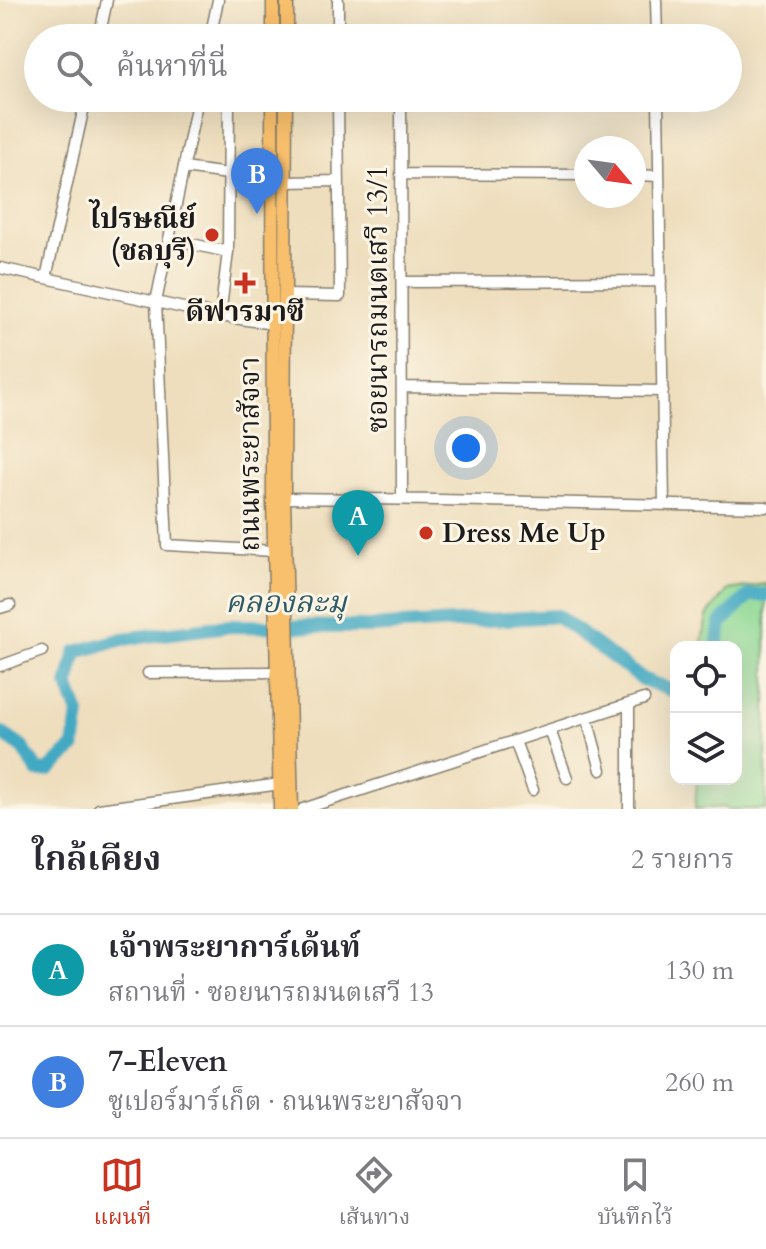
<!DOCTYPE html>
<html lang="th">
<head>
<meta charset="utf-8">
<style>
	body { margin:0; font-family:Cardo,"Noto Serif Thai",serif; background:#f7f7f7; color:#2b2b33 }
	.controls { position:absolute; right:24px; bottom:24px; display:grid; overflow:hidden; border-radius:16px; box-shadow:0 8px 32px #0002 }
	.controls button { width:72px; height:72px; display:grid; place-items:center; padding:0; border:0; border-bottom:2px solid #e1e1e2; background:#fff; color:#2b2b33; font:40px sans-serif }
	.compass { position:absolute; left:574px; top:136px; width:72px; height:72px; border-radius:50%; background:#fff; box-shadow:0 8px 32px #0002; rotate:119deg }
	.you { position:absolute; left:466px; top:448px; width:28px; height:28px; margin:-20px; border:6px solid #fff; border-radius:50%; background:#1a73e8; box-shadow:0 0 0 12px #1a73e833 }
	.badge { display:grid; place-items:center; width:52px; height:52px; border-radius:50%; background:#c8321e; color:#fff; font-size:26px; font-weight:700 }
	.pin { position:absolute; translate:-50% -66px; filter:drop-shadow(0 2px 4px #0008) }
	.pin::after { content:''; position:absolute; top:42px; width:28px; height:24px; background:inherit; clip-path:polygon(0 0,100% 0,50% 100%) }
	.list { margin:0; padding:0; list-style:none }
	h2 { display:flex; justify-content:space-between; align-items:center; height:104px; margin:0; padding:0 32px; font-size:34px }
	h2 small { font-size:26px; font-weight:400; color:#7c7c81 }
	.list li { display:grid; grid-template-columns:52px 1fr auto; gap:24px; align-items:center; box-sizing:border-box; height:112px; padding:0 32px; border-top:2px solid #e1e1e2 }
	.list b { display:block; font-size:30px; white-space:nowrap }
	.list p { margin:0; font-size:26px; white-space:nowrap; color:#7c7c81 }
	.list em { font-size:26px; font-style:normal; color:#7c7c81 }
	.icon { flex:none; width:44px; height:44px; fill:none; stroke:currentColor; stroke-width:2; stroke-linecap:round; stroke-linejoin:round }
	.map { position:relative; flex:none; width:766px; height:809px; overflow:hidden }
	.search { position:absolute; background:#fff; box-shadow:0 8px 32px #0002; left:24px; right:24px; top:24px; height:88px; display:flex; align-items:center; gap:20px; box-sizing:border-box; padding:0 28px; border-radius:44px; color:#7c7c81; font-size:30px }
	.sheet { height:328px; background:#fff }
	nav { display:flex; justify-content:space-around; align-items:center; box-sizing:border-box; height:112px; border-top:2px solid #e1e1e2; background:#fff; font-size:22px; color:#7c7c81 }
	nav a { display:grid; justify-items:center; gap:4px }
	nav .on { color:#c8321e }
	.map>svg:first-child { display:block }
	.green { fill:#8fd995; stroke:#567a58; stroke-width:2 }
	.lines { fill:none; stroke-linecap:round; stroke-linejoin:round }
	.river { stroke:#42a9c2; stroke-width:14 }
	.minor-casing { stroke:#857d6c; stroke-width:13 }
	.major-casing { stroke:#857d6c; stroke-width:15 }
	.minor { stroke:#fff; stroke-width:10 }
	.major { stroke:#f8bf6c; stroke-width:12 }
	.poi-dot { fill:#c8321e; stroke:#fcf5e5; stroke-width:3 }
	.labels { text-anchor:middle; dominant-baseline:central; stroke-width:6; stroke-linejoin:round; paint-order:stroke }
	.poi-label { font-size:28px; font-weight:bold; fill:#1c1c1c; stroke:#fcf5e5; text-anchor:end }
	.street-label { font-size:28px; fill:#1c1c1c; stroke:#fcf5e5 }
	.water-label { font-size:30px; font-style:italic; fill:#2d5b67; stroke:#fcf5e5 }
</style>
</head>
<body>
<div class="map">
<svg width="766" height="809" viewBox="0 0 766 809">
	<rect width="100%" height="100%" fill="#fcf5e5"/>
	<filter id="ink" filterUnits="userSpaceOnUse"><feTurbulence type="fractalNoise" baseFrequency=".0125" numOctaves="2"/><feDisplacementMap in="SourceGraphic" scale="16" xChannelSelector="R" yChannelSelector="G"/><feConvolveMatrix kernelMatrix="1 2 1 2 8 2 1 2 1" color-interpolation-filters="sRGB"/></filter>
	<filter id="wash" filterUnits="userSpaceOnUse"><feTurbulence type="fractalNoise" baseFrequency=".006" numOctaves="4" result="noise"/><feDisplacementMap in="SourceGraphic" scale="32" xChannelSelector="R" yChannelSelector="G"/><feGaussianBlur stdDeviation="1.8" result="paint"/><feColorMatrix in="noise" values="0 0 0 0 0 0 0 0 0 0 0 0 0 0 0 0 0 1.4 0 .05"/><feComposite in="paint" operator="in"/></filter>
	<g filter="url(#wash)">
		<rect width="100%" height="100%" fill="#eedebd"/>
		<path class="green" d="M766 584V809H728L724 807 695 809 697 779H736V647H701L707 616 727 590Z"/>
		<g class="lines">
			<path class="river" d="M717 647 721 623 749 595H766
				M0 732 22 747 38 771 49 770 74 747 79 714 68 685 76 652 123 639 227 626 369 627 557 616 642 679 676 692"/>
		</g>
	</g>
	<g filter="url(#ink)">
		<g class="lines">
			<defs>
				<path id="minor" d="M656 0 657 38
					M99 38 107 0
					M210 38 218 0
					M338 38V0
					M198 98 156 302 167 545 274 551
					M401 98 402 499
					M658 98 664 505
					M184 168 228 174
					M401 174 586 175
					M634 175 659 176
					M286 182 339 181
					M169 239 228 252
					M0 268 220 316 273 324
					M46 278 86 98
					M402 282 661 281
					M285 295 340 296 338 98
					M220 316 228 252 229 98
					M402 387 663 391
					M284 498 439 500 766 507
					M0 608 10 605
					M0 666 42 651
					M148 673 277 672
					M629 705V809
					M587 718 601 770
					M550 730 567 778
					M515 741 533 790
					M99 809 280 784
					M303 809 644 699"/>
				<path id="major" d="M273 38V0
					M287 38V0
					M272 98 273 501 280 809
					M286 98 284 498 292 809"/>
			</defs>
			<use href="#minor" class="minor-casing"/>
			<use href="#major" class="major-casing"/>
			<use href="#minor" class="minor"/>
			<use href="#major" class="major"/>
		</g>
	</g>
	<g class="poi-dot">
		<circle cx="212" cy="235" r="8"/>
		<path d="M241 271h8v8h8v8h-8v8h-8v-8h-8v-8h8z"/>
		<circle cx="426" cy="533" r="8"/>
	</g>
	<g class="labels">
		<g class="poi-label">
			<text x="196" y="219">ไปรษณีย์<tspan x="196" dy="32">(ชลบุรี)</tspan></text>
			<text x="245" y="312" text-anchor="middle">ดีฟารมาซี</text>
			<text x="442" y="533" text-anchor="start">Dress Me Up</text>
		</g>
		<g class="street-label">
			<text transform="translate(378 299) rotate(-90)">ซอยนารถมนตเสวี 13/1</text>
			<text transform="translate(250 454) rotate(-90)">ถนนพระยาสัจจา</text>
		</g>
		<g class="water-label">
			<text x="286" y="602">คลองละมุ</text>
		</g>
	</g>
</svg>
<div class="controls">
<button><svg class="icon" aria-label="locate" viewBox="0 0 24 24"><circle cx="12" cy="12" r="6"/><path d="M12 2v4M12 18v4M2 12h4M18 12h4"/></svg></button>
<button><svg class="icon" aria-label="layers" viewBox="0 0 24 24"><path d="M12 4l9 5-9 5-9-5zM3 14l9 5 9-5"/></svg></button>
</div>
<svg class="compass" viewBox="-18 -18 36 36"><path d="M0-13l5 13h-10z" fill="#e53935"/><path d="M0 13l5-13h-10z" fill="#7c7c81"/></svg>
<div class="you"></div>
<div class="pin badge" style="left:358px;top:556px;background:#0f9aa8">A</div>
<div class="pin badge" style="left:257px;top:214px;background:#3f7fe0">B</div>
<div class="search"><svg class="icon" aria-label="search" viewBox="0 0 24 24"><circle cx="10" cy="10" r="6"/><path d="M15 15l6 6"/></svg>ค้นหาที่นี่</div>
</div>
<section class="sheet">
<h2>ใกล้เคียง<small>2 รายการ</small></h2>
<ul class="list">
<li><span class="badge" style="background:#0f9aa8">A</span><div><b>เจ้าพระยาการ์เด้นท์</b><p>สถานที่ · ซอยนารถมนตเสวี 13</p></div><em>130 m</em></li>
<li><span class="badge" style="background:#3f7fe0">B</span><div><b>7-Eleven</b><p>ซูเปอร์มาร์เก็ต · ถนนพระยาสัจจา</p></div><em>260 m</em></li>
</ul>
</section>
<nav>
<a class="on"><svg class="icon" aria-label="map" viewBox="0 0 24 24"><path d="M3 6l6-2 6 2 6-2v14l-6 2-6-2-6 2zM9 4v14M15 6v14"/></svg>แผนที่</a>
<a><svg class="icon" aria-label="directions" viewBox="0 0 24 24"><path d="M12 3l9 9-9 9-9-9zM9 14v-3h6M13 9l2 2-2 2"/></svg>เส้นทาง</a>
<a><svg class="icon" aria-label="saved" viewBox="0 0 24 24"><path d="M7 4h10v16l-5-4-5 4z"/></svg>บันทึกไว้</a>
</nav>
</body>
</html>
